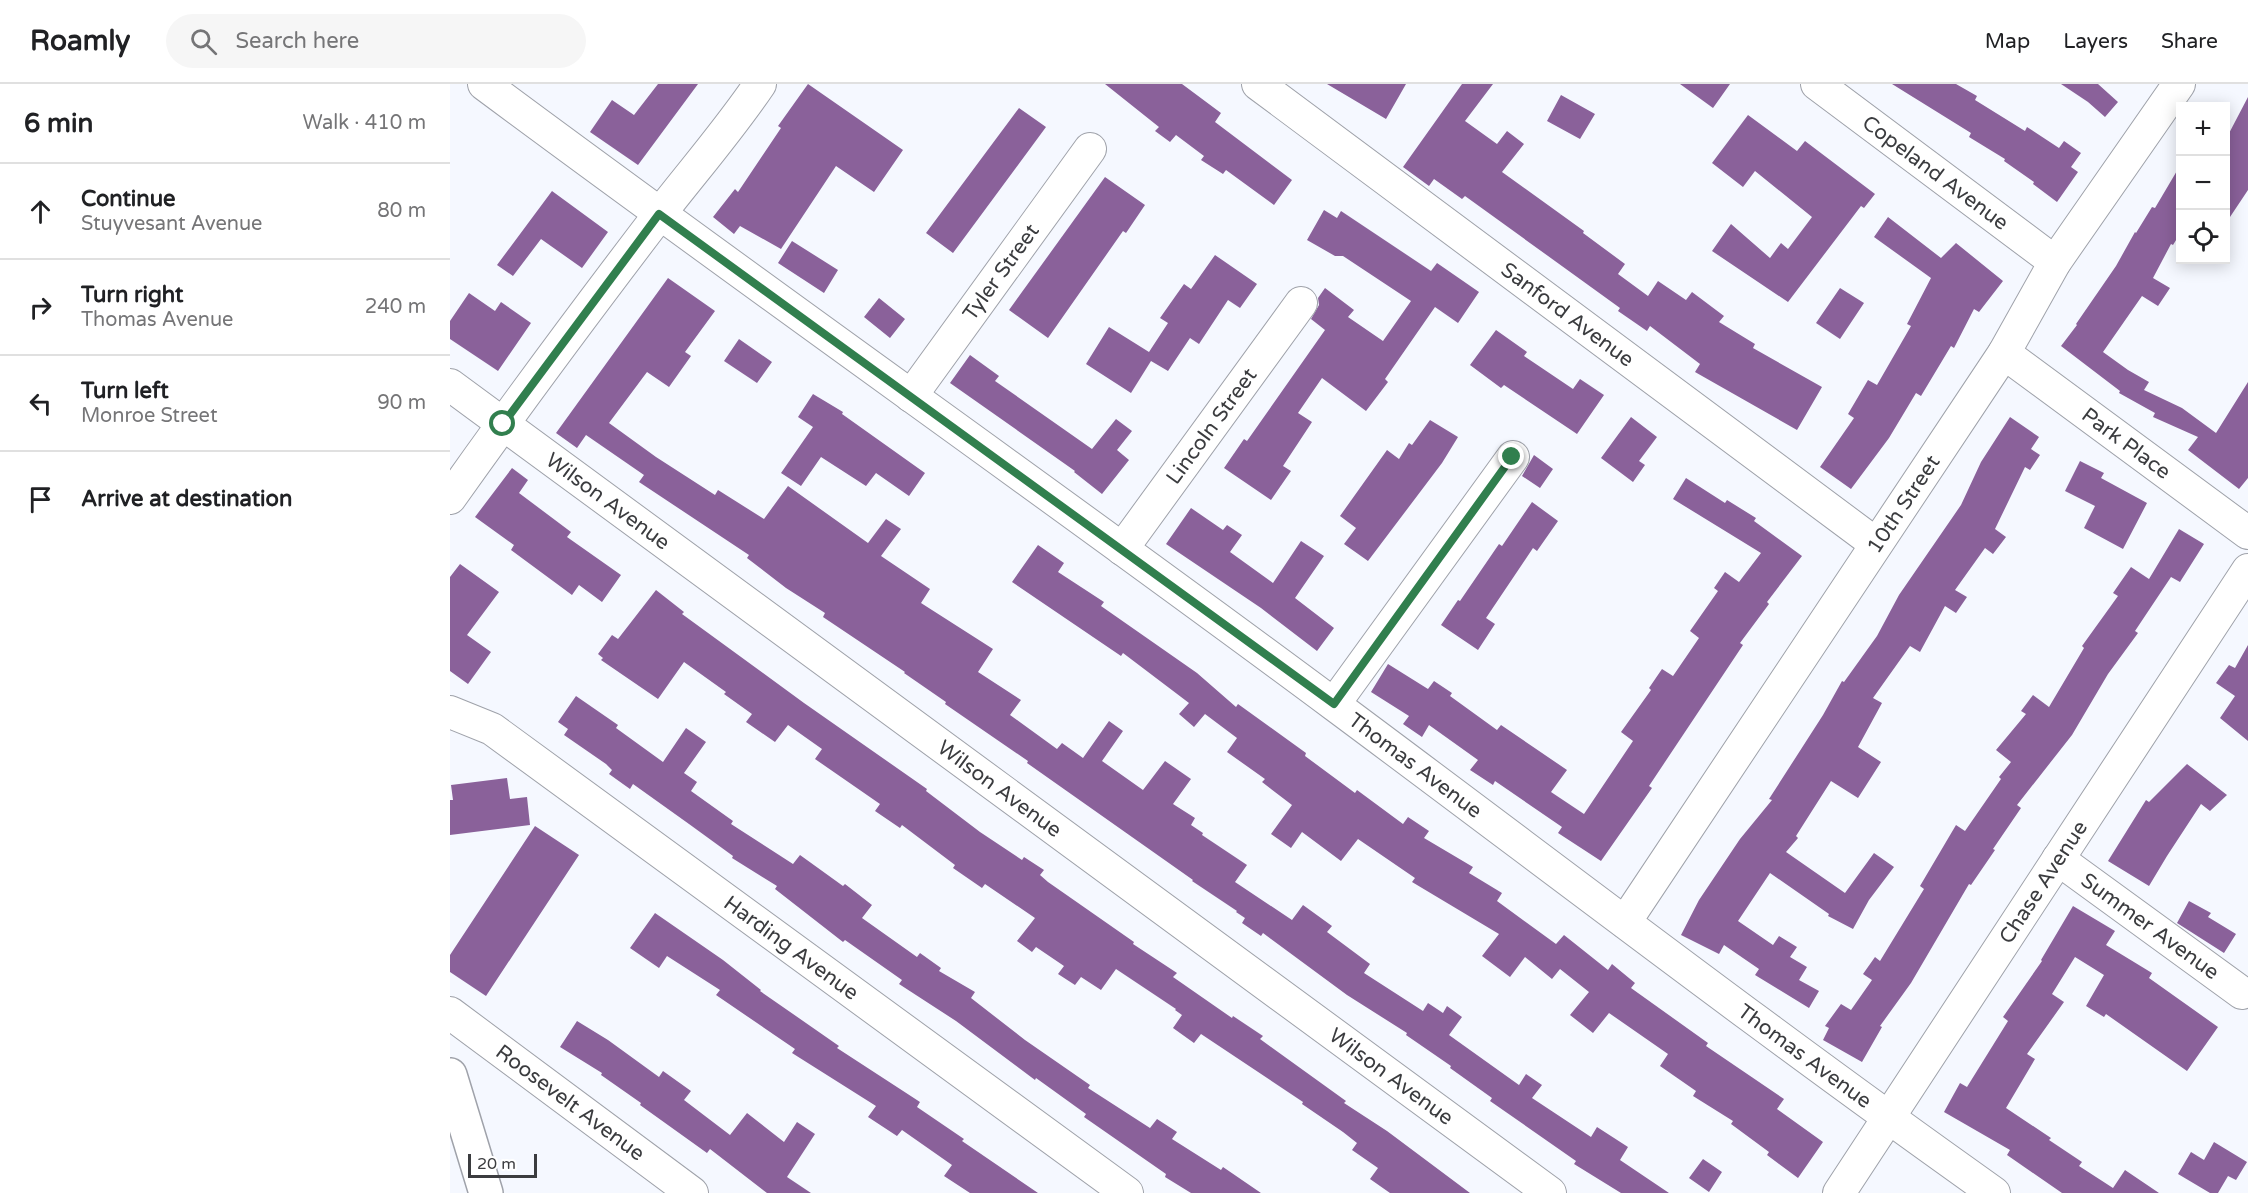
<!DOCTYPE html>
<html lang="en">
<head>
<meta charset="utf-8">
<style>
	body { margin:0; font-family:"Varela Round",sans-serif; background:#f6f6f6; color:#202124 }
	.controls { position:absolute; right:18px; top:18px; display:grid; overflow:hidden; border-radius:0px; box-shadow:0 3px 15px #0003 }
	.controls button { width:54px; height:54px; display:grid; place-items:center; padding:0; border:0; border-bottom:2px solid #e0e0e0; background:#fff; color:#202124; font:30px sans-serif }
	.scale { position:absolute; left:18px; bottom:15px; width:69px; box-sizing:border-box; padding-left:6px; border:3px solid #3b3c3f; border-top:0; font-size:16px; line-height:21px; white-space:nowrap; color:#3b3c3f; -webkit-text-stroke:4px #fff; paint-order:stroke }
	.stop { position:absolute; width:18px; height:18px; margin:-14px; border:4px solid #317f4e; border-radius:50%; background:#fff }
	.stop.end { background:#317f4e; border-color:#fff; box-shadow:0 2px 6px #0008 }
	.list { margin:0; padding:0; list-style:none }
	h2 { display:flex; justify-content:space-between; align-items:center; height:78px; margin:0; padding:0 24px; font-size:26px }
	h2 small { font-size:20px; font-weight:400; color:#757577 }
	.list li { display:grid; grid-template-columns:39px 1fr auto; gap:18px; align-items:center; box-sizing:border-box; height:96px; padding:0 24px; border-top:2px solid #e0e0e0 }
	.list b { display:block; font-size:22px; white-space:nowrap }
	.list p { margin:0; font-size:20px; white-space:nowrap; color:#757577 }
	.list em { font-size:20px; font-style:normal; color:#757577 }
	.icon { flex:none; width:33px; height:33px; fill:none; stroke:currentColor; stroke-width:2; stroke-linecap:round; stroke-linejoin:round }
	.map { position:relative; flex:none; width:1798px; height:1109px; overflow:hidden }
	header { display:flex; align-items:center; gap:36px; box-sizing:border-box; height:84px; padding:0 30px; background:#fff; border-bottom:2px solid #e0e0e0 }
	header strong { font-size:28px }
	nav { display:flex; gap:33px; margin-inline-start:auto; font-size:21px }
	.search { width:420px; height:54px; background:#f6f6f6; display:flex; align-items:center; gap:15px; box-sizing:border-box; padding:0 21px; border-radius:33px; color:#757577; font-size:22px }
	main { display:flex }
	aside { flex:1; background:#fff }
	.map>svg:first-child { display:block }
	.building { fill:#8a619a }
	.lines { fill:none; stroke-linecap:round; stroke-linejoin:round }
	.minor-casing { stroke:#9fa2aa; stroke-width:34 }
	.major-casing { stroke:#9fa2aa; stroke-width:36 }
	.minor { stroke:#fff; stroke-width:32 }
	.major { stroke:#fff; stroke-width:33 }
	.route { stroke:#317f4e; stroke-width:8 }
	.labels { text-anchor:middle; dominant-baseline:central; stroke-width:6; stroke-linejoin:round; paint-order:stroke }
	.street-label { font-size:21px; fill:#3b3c3f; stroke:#fff }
</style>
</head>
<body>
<header>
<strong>Roamly</strong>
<div class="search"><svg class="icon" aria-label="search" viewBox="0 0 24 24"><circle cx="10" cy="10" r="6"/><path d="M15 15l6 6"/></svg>Search here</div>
<nav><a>Map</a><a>Layers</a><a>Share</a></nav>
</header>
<main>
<aside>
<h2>6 min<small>Walk · 410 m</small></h2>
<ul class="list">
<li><svg class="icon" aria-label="ahead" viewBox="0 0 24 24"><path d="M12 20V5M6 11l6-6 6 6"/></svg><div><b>Continue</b><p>Stuyvesant Avenue</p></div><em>80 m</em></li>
<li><svg class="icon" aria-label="right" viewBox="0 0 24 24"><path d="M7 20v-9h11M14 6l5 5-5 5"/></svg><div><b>Turn right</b><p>Thomas Avenue</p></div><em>240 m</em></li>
<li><svg class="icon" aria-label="left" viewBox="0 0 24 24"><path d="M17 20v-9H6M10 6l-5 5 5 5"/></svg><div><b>Turn left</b><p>Monroe Street</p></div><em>90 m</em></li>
<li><svg class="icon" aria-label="arrive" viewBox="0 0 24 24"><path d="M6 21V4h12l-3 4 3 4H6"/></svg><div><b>Arrive at destination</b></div></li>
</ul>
</aside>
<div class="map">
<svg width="1798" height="1109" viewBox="0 0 1798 1109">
	<rect width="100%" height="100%" fill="#f5f8ff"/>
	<path class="building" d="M208 0H248L188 81 140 48 162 16 184 31Z
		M358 0 453 66 424 108 386 82 331 165 290 142 284 150 263 133 285 105 288 108 331 44 328 42Z
		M655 0H732L771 29 765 38 842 96 824 121 776 86 773 90 751 76 754 72 726 51 720 58 705 47 709 43Z
		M877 0H956L936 35Z
		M1012 0H1043L1015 37 1047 60 1057 47 1074 60 1052 88 1134 147 1133 149 1175 180 1168 190 1198 212 1208 197 1236 216 1242 208 1274 232 1269 238 1305 260 1303 264 1372 303 1347 346 1245 288 1250 280 1200 242 1197 247 1168 227 1170 224 1015 112 1012 115 984 95 979 102 953 83Z
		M1230 0H1280L1263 24Z
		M1442 0H1506L1527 12 1525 16 1575 47 1577 43 1609 64 1614 57 1631 69 1621 83 1628 88 1607 118 1583 100 1584 98 1554 77 1555 75 1519 53 1521 49Z
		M1611 0H1648L1668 18 1655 33 1638 18Z
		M1111 11 1145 30 1130 55 1097 37Z
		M1798 13V106L1776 139V55Z
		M569 24 596 43 503 169 476 149Z
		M1298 31 1347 67 1355 57 1425 110 1414 124 1411 122 1338 218 1262 167 1281 140 1320 174 1331 159 1338 165 1362 133 1305 87 1293 103 1262 79Z
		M1731 80V148L1723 161 1721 160 1703 194 1720 204 1708 222 1692 212 1653 268 1678 286 1699 298 1694 306 1732 324 1766 349 1798 298V394L1789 405 1738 366 1748 353 1703 333 1705 329 1669 309 1670 307 1611 262 1627 241 1626 240 1666 182 1685 148 1686 149 1702 123 1705 124Z
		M655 93 695 121 676 149 673 147 598 254 559 226Z
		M102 107 158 148 132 184 91 155 63 192 47 181Z
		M874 126 887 134 891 127 981 187 987 179 1029 208 1008 239 985 223 935 295 938 298 916 327 872 294 848 329 862 338 833 382 841 387 821 416 774 384 794 355 797 357 875 246 861 235 869 221 868 214 875 204 904 226 898 233 933 257 961 217 893 172H885L857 156Z
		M1438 133 1491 174 1506 159 1553 197 1529 228 1524 225 1504 264 1501 262 1471 312 1466 309 1439 354 1401 405 1370 383 1404 334 1398 330 1418 296 1427 301 1461 242 1457 240 1481 194 1424 153Z
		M342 157 388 186 374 209 328 179Z
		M765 171 807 200 790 224 778 216 749 260 740 254 718 287 701 277 681 309 636 280 659 243 699 268 718 239 710 234 734 200 741 205Z
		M218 194 265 227 235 268 241 272 219 303 197 288 159 339 206 373 265 411 268 406 314 435 338 402 418 459 436 435 451 445 431 472 480 505 471 519 543 565 528 588 571 616 560 631 607 665 612 659 633 674 659 637 673 647 652 677 693 706 715 677 741 695 723 720 745 734 741 741 753 749 752 751 797 781 785 798 842 836 853 821 882 842 877 848 920 880 914 889 973 927 978 919 993 929 997 922 1012 933 999 951 1069 1001 1076 990 1092 1001 1082 1014 1141 1053 1147 1043 1178 1063 1170 1076 1219 1109H1171L1124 1080 1126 1077 1040 1017 1042 1014 1000 984 1001 982 956 951 957 949 897 911 813 849 811 852 792 839 795 834 786 828 787 827 742 797 743 796 577 679 578 677 495 620 496 618 454 589 455 588 373 533 375 529 336 504 297 474 299 471 189 398 194 391 136 351 127 364 106 349Z
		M1390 204 1414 219 1390 255 1366 239Z
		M19 209 45 227 51 218 81 239 48 287 0 255V237Z
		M429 214 455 235 440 254 414 233Z
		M1046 246 1077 268 1074 272 1123 305 1130 295 1154 311 1127 350 1054 301 1051 304 1020 281Z
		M289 255 322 278 307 299 274 277Z
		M520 271 549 292 545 297 642 365 666 335 682 347 667 366 679 376 652 410 624 388 625 387 500 299Z
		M363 310 393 328 392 330 475 389 459 412 426 389 416 402 371 373 351 402 331 389 363 343 348 333Z
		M1181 333 1207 353 1189 377 1195 381 1183 398 1151 374Z
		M1560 333 1589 353 1581 365 1590 371 1580 386 1575 383 1545 445 1556 453 1543 470 1535 464 1505 506 1517 513 1506 529 1495 522 1470 568 1460 562 1423 614 1432 619 1408 663 1431 678 1408 714 1381 697 1346 752 1348 754 1336 768 1395 809 1424 769 1444 783 1419 816 1403 845 1378 832 1379 830 1320 789 1288 837 1323 861 1329 852 1347 863 1340 873 1357 883 1349 896 1369 907 1359 924 1305 891 1309 885 1274 861 1269 870 1231 851 1249 816 1290 755 1322 716 1319 715 1373 631 1392 597 1394 598 1427 552 1449 511 1511 421 1531 378Z
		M980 336 1008 353 992 379 918 477 894 460 906 444 890 432 937 366 949 375 959 359 962 361Z
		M1084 371 1103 385 1090 404 1072 392Z
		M1630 377 1654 389 1651 394 1697 419 1673 465 1634 444 1645 422 1615 407Z
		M62 384 78 396 69 409 121 448 117 453 171 491 152 518 129 501 122 511 61 466 64 461 25 433Z
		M1236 394 1275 419 1277 416 1306 434 1304 437 1352 472 1317 518 1319 520 1290 559 1293 561 1199 702 1202 704 1151 777 1108 749 1112 743 1045 697 1043 701 1020 686 1028 676 979 641 972 653 953 640 959 632 921 608 938 580 978 605 984 597 1002 609 1000 612 1047 646 1051 641 1117 686 1101 708 1134 730 1183 657 1171 648 1201 606 1199 604 1212 585 1223 592 1249 554 1240 547 1268 507 1264 504 1275 488 1289 498 1311 469 1223 415Z
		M1082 418 1108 437 1087 467 1083 464 1036 534 1045 540 1028 566 991 541 1008 516 1010 517 1049 460 1052 462Z
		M741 424 773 446 777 441 792 451 780 468 823 499 851 457 874 472 845 514 884 544 867 567 811 524 716 460Z
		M1729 445 1754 460 1730 498 1721 493 1685 547 1688 549 1658 590 1622 651 1567 721 1571 724 1543 765 1545 766 1521 801 1519 800 1461 899 1430 942 1432 943 1412 978 1373 956 1379 944 1375 942 1391 920 1401 926 1422 896 1413 890 1425 873 1430 877 1474 805 1470 802 1506 741 1515 747 1551 695 1549 693 1561 678 1546 666 1576 630 1571 627 1583 611 1599 623 1634 564 1632 562 1668 512 1663 509 1681 483 1699 495Z
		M588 461 614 479 608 488 654 518 651 522 747 589 786 623 788 620 856 669 855 672 905 709 907 706 953 740 958 733 979 747 974 754 1023 783 1019 789 1052 809 1047 817 1106 860 1114 851 1158 886 1162 880 1185 899 1181 904 1258 959 1256 962 1334 1015 1327 1025 1373 1058 1348 1094 1317 1071 1319 1068 1281 1040 1283 1037 1243 1012 1246 1007 1210 982 1218 970 1159 929 1143 949 1120 931 1139 908 1110 885 1102 895 1075 873 1060 893 1032 872 1049 850 962 798 965 794 908 755 891 777 852 748 841 764 821 750 842 721 812 698 815 695 777 668 787 654 755 630 744 643 729 630 739 619 673 569 671 572 562 498Z
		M10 480 49 508 17 551 41 568 18 600 0 587V493Z
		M206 506 234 528 232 530 354 619 477 705 476 707 530 748 572 776 574 773 594 786 590 791 598 798 684 858 683 860 727 889 723 893 782 934 783 932 813 952 810 955 896 1017 894 1019 937 1047 1020 1109H940L920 1095 928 1084 902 1066 907 1059 893 1048 852 1020 853 1018 751 950 744 959 723 944 732 931 725 926 726 925 666 885 651 906 631 893 625 901 608 890 614 882 586 863 582 868 567 857 585 834 535 800 532 804 503 784 505 781 452 741 450 744 425 727 430 720 365 675 372 665 338 641 325 658 296 638 302 630 274 610 276 608 234 578 208 615 151 576 153 574 148 570 162 551 168 555Z
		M1798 561V657L1770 634 1785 612 1766 599 1779 581 1785 584Z
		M126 612 168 641 166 644 213 678 236 644 256 658 234 689 247 698 241 707 283 737 281 740 343 780 350 771 393 802 395 800 422 821 412 834 467 873 470 869 491 884 489 887 525 908 521 914 575 956 640 1001 638 1004 700 1044 707 1035 727 1048 722 1055 771 1086 773 1083 811 1109H741L715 1093 716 1090 634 1033 636 1030 586 994 585 996 506 937 449 900 452 896 395 856 393 858 325 805 327 802 282 774 283 772 239 740 183 700 180 705 159 690 162 686 156 680 114 651 118 645 108 638Z
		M1737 680 1777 711 1760 727 1751 720 1717 772 1699 802 1658 777 1696 716 1699 718Z
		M57 694 60 715 77 713 80 741 0 751V716H3L1 701Z
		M85 742 129 771 36 912 0 888V871Z
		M1739 817 1761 829 1758 833 1786 850 1774 869 1727 839Z
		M1623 822 1665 847 1656 861 1702 889 1699 894 1768 943 1737 987 1656 930 1654 933 1636 922 1654 891 1625 873 1602 910 1614 918 1577 970 1585 975 1556 1024 1601 1054 1599 1056 1632 1078 1629 1082 1663 1104 1675 1086 1709 1109H1612L1557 1071 1560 1066 1494 1028 1510 999 1517 1003 1558 937 1553 933 1592 877 1591 876Z
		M205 829 273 876 311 906 310 907 389 962 387 964 470 1018 467 1023 514 1055 512 1057 588 1109H520L494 1092 502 1081 452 1046 447 1052 418 1033 426 1022 342 969 345 965 266 911 270 906 217 872 209 884 180 864Z
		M127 937 158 956 209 993 213 987 241 1007 234 1016 280 1051 297 1029 334 1058 347 1038 365 1050 337 1093 361 1109H317L260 1065 257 1069 190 1021 191 1019 151 991 152 989 110 963Z
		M1764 1058 1797 1078 1786 1096 1778 1092 1768 1109H1760L1728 1090 1741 1068 1754 1076Z
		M1253 1075 1272 1088 1259 1108 1239 1094Z"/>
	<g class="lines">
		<defs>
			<g id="minor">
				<path id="s1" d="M34 0C316 210 604 412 886 622 1105 785 1321 951 1544 1109"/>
				<path id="s2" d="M808 0 1426 460"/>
				<path id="s3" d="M1367 0 1605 178"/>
				<path id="s4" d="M1554 269 1798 449"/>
				<path id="s5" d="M0 301 1100 1109"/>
				<path id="s6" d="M461 312 640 65"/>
				<path d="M0 414C68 318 138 224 209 131 243 87 279 46 310 0"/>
				<path id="s7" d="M672 465 851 219"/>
				<path d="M884 620 1063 373"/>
				<path id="s8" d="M0 628 42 645 677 1109"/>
				<path id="s9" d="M1608 775 1792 909"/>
				<path id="s10" d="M1175 838 1554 269 1605 178 1729 0"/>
				<path id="s11" d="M0 929 242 1109"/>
				<path id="s12" d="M1389 1109 1798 486"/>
			</g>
			<path id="major" d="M0 991 36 1109"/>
		</defs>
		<use href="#minor" class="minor-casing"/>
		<use href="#major" class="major-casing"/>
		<use href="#minor" class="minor"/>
		<use href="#major" class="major"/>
	</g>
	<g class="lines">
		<path class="route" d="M53 340 209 130 884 620 1062 373"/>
	</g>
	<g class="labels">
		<g class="street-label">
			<text stroke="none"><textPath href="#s3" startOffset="148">Copeland Avenue</textPath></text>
			<text stroke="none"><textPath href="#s6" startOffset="153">Tyler Street</textPath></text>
			<text stroke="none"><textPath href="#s2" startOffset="386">Sanford Avenue</textPath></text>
			<text stroke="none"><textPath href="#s7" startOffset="152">Lincoln Street</textPath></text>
			<text stroke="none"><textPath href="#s4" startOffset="152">Park Place</textPath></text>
			<text stroke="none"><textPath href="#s5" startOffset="196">Wilson Avenue</textPath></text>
			<text stroke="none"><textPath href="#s10" startOffset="502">10th Street</textPath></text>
			<text stroke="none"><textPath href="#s1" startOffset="1154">Thomas Avenue</textPath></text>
			<text stroke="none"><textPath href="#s5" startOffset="682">Wilson Avenue</textPath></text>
			<text stroke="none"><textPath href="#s12" startOffset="372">Chase Avenue</textPath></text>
			<text stroke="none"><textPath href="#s9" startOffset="114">Summer Avenue</textPath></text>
			<text stroke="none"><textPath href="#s8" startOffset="416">Harding Avenue</textPath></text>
			<text stroke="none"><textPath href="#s1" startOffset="1640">Thomas Avenue</textPath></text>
			<text stroke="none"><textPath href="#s5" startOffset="1168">Wilson Avenue</textPath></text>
			<text stroke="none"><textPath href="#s11" startOffset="150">Roosevelt Avenue</textPath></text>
		</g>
	</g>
</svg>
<div class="controls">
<button>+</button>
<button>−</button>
<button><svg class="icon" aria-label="locate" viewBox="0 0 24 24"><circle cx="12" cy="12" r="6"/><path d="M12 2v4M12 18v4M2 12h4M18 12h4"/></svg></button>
</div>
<div class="scale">20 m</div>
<div class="stop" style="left:53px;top:340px"></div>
<div class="stop end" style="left:1062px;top:373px"></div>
</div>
</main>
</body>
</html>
